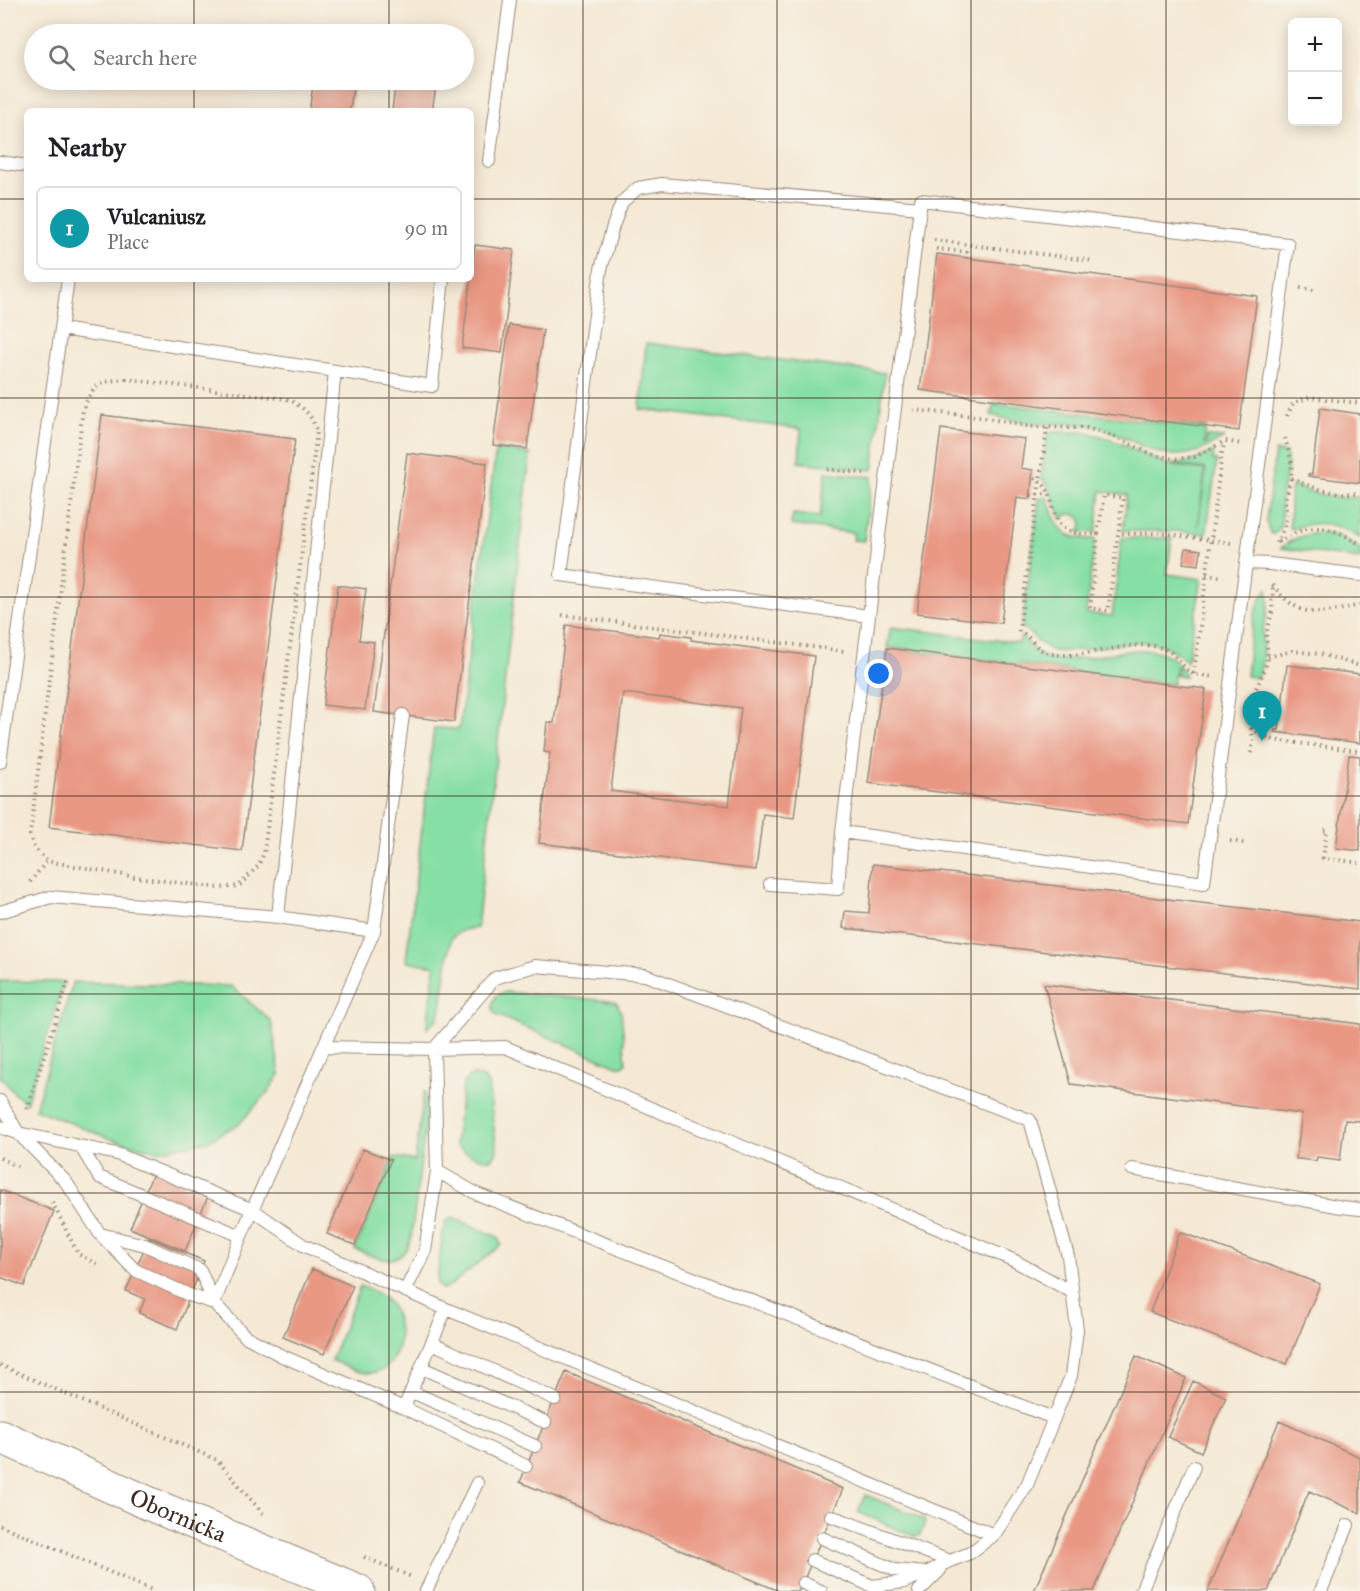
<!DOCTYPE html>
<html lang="en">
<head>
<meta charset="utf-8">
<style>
	body { margin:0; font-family:"IM FELL Great Primer",serif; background:#f2f2f2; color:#202124 }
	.controls { position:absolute; right:18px; top:18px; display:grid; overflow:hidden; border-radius:9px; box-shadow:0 3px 15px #0003 }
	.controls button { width:54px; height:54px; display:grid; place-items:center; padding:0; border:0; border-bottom:2px solid #e0e0e0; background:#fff; color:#202124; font:30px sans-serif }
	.you { position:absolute; left:879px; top:674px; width:21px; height:21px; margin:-15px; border:4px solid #fff; border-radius:50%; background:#1a73e8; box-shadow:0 0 0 9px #1a73e833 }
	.badge { display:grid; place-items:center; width:39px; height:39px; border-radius:50%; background:#b45309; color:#fff; font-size:20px; font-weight:700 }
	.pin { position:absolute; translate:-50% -50px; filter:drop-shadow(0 2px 3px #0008) }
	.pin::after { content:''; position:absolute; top:32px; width:21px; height:18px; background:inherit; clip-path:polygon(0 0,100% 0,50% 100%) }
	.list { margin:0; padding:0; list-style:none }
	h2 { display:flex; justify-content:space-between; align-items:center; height:78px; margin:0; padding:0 24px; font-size:26px }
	h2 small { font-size:20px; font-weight:400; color:#757577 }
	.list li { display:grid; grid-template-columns:39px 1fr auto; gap:18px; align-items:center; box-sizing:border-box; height:84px; margin:0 12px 12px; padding:0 12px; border:2px solid #e0e0e0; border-radius:9px }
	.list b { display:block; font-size:22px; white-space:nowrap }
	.list p { margin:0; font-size:20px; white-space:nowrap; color:#757577 }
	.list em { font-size:20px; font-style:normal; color:#757577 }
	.icon { flex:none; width:33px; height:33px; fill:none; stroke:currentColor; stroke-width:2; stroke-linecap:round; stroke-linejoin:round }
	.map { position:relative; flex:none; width:1360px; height:1591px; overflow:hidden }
	.search { position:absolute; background:#fff; box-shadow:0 3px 15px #0003; left:24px; top:24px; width:450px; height:66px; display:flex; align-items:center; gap:15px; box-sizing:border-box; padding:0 21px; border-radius:33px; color:#757577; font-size:22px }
	.panel { position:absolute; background:#fff; box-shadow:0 3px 15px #0003; left:24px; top:108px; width:450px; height:174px; border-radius:9px }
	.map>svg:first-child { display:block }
	.green { fill:#86dfa5; stroke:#608462; stroke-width:1.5 }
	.building { fill:#e99884; fill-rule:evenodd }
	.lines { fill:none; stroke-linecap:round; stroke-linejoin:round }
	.service-casing { stroke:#988a7a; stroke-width:14 }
	.secondary-casing { stroke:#988a7a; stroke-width:35 }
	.path { stroke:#988a7a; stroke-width:4; stroke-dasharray:1.5 4.5; stroke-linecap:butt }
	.service { stroke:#fff; stroke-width:12 }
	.secondary { stroke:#fff; stroke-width:33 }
	.grid { fill:none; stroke:#3b2a1e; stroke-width:1.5; stroke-opacity:0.55 }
	.labels { text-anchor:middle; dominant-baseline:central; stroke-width:5; stroke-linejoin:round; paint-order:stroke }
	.street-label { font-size:24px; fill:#3b2a1e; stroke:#f7f3e8 }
</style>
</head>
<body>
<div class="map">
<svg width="1360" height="1591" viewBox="0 0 1360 1591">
	<rect width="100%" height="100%" fill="#f7f3e8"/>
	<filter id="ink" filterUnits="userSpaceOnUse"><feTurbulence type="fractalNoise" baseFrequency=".0167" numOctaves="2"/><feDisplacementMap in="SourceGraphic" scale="12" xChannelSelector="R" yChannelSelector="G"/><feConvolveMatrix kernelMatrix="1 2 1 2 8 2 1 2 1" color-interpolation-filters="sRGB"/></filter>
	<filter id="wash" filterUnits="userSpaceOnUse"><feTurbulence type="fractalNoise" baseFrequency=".008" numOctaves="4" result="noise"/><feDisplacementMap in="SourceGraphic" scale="24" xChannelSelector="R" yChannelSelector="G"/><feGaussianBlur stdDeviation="1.35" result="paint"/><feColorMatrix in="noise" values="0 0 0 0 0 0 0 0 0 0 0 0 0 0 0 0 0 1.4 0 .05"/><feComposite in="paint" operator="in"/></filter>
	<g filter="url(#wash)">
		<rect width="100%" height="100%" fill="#f5e9d5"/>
		<path class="green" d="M646 343 885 373 873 470 799 462 801 429 640 409Z
			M994 403 1206 428 1204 444H1206L1207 437 1224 438C1208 447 1195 455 1176 455 1150 455 1126 435 1102 428 1084 422 1065 424 1046 424 1027 423 1009 420 991 415Z
			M1048 432H1085L1100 436 1122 444 1167 465 1205 470 1198 527 1206 469 1172 464 1193 461 1214 451 1213 460 1217 461 1206 534 1177 531H1123L1127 495 1101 491 1096 532H1079L1082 526 1081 519 1074 514H1067L1062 519 1046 483 1041 478Z
			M496 449 530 454 477 928 463 930 451 938 440 1013 436 1020 427 1028 435 966 406 961 434 728 459 729Z
			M1275 452 1286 453C1291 473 1283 479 1281 497 1279 511 1287 524 1274 534L1270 533 1266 521Z
			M826 472 872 477 864 541 853 540 854 533 791 525 793 514 820 517Z
			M1293 485C1315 496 1336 499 1360 497V538C1334 523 1321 519 1292 529L1289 528C1292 514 1287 498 1293 485Z
			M1044 497 1047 498C1059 529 1059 539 1095 539L1086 613 1112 616 1122 538H1172L1167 574 1202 579 1187 662C1154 628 1120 647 1078 650 1070 651 1058 653 1051 650 1039 646 1032 633 1022 627L1039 499Z
			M1323 533 1339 536 1360 549V559L1281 548C1294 537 1306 534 1323 533Z
			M1267 589C1272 606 1265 616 1263 631 1261 650 1266 660 1257 678L1246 676C1250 648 1249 613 1267 589Z
			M891 627 1019 643 1021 636C1029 643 1034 653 1045 657 1087 671 1164 622 1185 676L1176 675 1178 667 1176 666 1173 684 887 647Z
			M0 981 64 982 26 1103 15 1094 0 1076Z
			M73 982 231 986 271 1021 280 1074 268 1092 239 1124 207 1141 157 1151 114 1140 35 1109Z
			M506 992 610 1001 617 1003 621 1012 626 1063 623 1066H617L496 1015C491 1008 491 1002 497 995Z
			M474 1075 484 1078 488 1084 497 1151 492 1159C482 1161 460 1152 455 1143L463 1084 467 1078Z
			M424 1091 428 1098V1106L411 1238C402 1270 378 1259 355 1249L394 1157 415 1161Z
			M454 1218 498 1237 501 1245 447 1288 442 1289 438 1286 437 1280 444 1225 447 1220Z
			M360 1286C370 1290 381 1293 388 1302 406 1322 403 1371 371 1373 358 1374 343 1365 331 1360Z
			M865 1495 924 1519 925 1522 920 1535 915 1537 858 1512Z"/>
		<g id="blocks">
			<path class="building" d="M321 27 361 33V34H320Z
				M314 80H354L350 111H309Z
				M396 80H437L432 111H392Z
				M475 245 514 250 502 353 462 348Z
				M937 254 1257 296 1239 431 920 390Z
				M509 325 543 330 527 449 493 445Z
				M1320 408 1360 414V483L1308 476V474H1312Z
				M102 415 295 439 242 851 49 827Z
				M941 429 1025 439 1021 468 1033 470 1030 499 1017 497 1001 623 917 613Z
				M407 453 487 463 454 722 374 712Z
				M1186 548 1201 550 1199 565 1183 563Z
				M338 585 366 589 359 640 374 642 365 710 323 705Z
				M566 625 659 637 660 633 691 637V640L814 656 794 818 763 814 756 870 539 843 550 753 544 752 547 722 554 723ZM623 693 741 708 729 806 611 791Z
				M887 648 1206 689 1188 824 868 783Z
				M1287 665 1360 674V743L1275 732V730H1279Z
				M1349 755 1360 756V851L1336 848Z
				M873 864 1360 922V989L843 928 845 911 869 913Z
				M1044 984 1360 1024V1121L1345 1120 1340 1160 1317 1157 1316 1161 1299 1159H1296L1302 1114 1071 1084Z
				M363 1149 391 1160 355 1245 327 1234Z
				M154 1171 209 1194 185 1251 130 1228Z
				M0 1190 54 1211 24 1286 0 1277Z
				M1180 1232 1320 1284 1287 1364 1150 1312Z
				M149 1238 204 1261 177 1329 139 1313 145 1299 126 1291Z
				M312 1269 353 1286 324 1354 283 1337Z
				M1136 1356 1186 1378 1094 1591H1034Z
				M566 1372 843 1489 799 1591H779L520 1482Z
				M1193 1381 1226 1397 1201 1452 1168 1437Z
				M1279 1421 1360 1457V1513L1309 1491 1268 1591H1208Z"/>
		</g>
	</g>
	<g filter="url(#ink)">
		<use href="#blocks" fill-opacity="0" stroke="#988a7a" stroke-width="1.5"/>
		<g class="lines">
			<defs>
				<path id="service" d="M489 161 510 0
					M0 162 27 166
					M61 329 335 371
					M1247 563 1270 564 1360 575
					M869 616 561 575 601 269 613 226 622 202 638 188 662 184 920 208
					M0 762 68 279
					M770 884 838 889 842 832 921 200 1288 244 1204 883 842 832
					M0 912 51 897 278 917 374 931
					M278 917 335 371 432 386 443 279
					M324 1047 434 1049 495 978 535 966 645 975 1030 1120 1068 1256 1077 1330 1071 1376 1027 1485 994 1535 970 1553 950 1561 831 1516
					M0 1101 18 1133 66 1182 100 1234 135 1270 189 1295 214 1303
					M0 1127 18 1133 117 1154 253 1210 303 1245 446 1309 994 1535
					M81 1147 99 1177 241 1236
					M1132 1169 1342 1207 1360 1209
					M100 1234 145 1245 200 1270 214 1303 245 1336 282 1356 404 1408 526 1466
					M405 1291 425 1251 437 1171
					M214 1303 241 1236 374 931 403 715
					M432 1343 555 1399
					M422 1368 545 1422
					M412 1392 535 1446
					M404 1408 446 1309
					M1053 1418 477 1194 437 1171 434 1049 505 1047 1013 1260 1072 1292
					M822 1538 895 1570 926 1573 950 1561
					M812 1560 872 1586 904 1582 924 1574
					M803 1583 821 1591
					M426 1591 477 1483
					M919 1591 940 1570
					M1141 1591 1194 1467
					M1321 1591 1348 1525"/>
				<g id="secondary">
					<path id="s1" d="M0 1436 150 1504 358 1591"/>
				</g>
			</defs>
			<use href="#service" class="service-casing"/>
			<use href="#secondary" class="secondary-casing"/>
			<path class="path" d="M934 240 1094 261
				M936 249 967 252 966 258
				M1300 288 1314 290
				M126 379 287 399C303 406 311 414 317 431L264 853 258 866 239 886 220 888 135 877 47 861 34 847 30 835 83 409C94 384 99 381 126 379Z
				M913 410 981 417 1032 427 1087 428 1115 437 1154 455 1174 459 1195 457 1225 441 1242 444
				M1287 416 1293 403 1310 397 1360 403
				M1047 428 1019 631C1033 637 1036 652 1052 654 1088 660 1129 638 1162 648 1177 652 1181 669 1194 674 1199 676 1207 676 1212 677
				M827 469 868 474
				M1034 478C1067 493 1035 539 1098 534L1090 608 1108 611 1118 534 1161 533 1231 543
				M1291 478C1313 489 1335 495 1360 493
				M1031 495 1048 494
				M1098 534 1104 495 1123 498 1118 534
				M1278 542C1312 522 1327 524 1360 544
				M1276 543 1283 530 1287 517 1285 500 1291 478 1292 464 1285 438
				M1206 575 1224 577
				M1273 585C1300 621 1322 614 1360 605
				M562 615 844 651
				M1268 657 1292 651 1321 654 1360 666
				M1194 674 1222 452 1225 442
				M1251 699 1265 669 1268 657 1266 634 1272 613 1273 585
				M1249 710 1253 741 1251 753
				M1251 728 1261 735 1274 740 1360 751
				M1324 830H1327L1323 858 1360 863
				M1230 841 1244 843
				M30 882 47 861
				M27 1109 69 979
				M0 1158 21 1168
				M52 1202 78 1254 99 1265
				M0 1365 217 1460 265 1516
				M0 1525 154 1591
				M364 1557 412 1577"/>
			<use href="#service" class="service"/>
			<use href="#secondary" class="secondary"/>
		</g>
	</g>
	<path class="grid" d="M194 0V34M389 0V34M583 0V1591M777 0V1591M971 0V1591M1166 0V1591M194 80V111M389 80V111M0 199H27M471 199H1360M194 279V1591M389 279V1591M0 398H1360M0 597H1360M0 796H1360M0 994H1360M0 1193H1360M0 1392H1360"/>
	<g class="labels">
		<g class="street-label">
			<text stroke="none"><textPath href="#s1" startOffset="195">Obornicka</textPath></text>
		</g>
	</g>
</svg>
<div class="controls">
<button>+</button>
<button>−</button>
</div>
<div class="you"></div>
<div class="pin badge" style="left:1262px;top:741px;background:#0f9aa8">1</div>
<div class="search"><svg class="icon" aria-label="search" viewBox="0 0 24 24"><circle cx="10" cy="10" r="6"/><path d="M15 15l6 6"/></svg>Search here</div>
<section class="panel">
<h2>Nearby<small></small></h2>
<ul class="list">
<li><span class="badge" style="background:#0f9aa8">1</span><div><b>Vulcaniusz</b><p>Place</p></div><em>90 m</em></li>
</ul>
</section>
</div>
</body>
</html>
